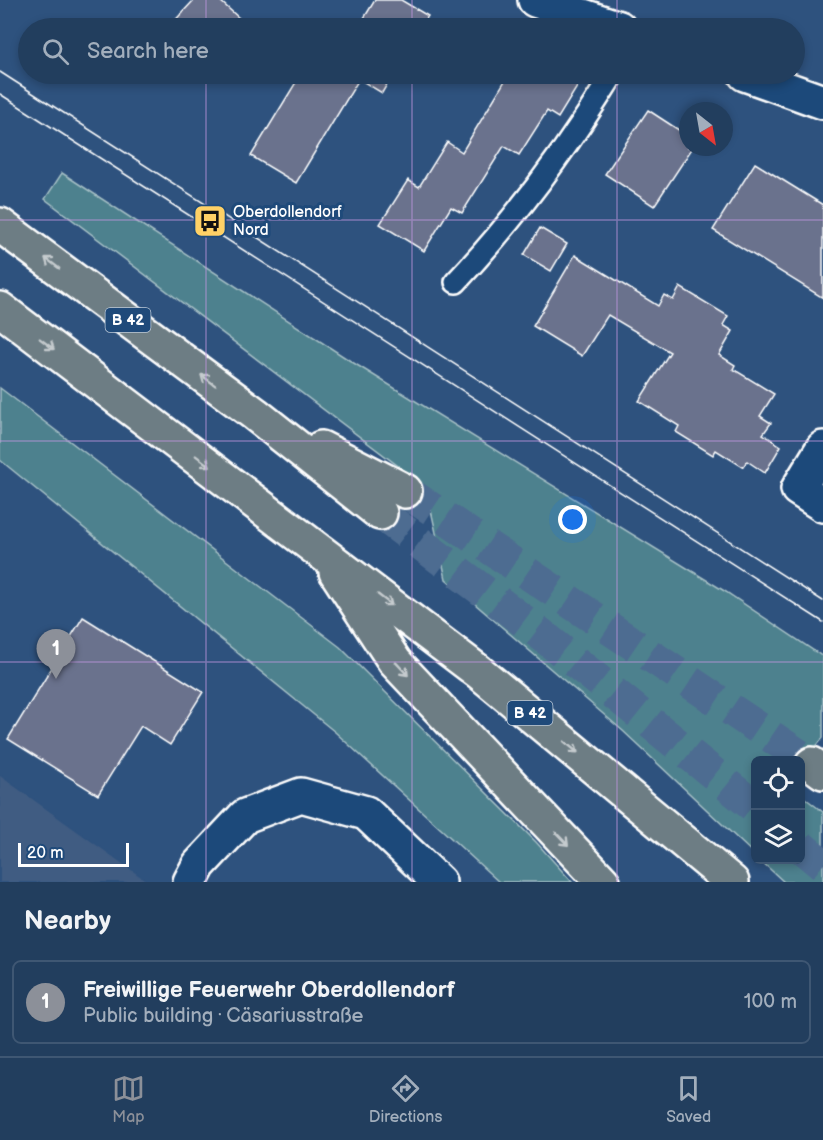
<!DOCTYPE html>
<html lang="en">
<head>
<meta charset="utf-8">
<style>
	body { margin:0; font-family:"Balsamiq Sans",sans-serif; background:#2e4967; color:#f1f3f6 }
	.controls { position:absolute; right:18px; bottom:18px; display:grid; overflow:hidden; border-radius:9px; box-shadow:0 3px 9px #0003 }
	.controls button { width:54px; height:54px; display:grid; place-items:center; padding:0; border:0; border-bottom:2px solid #3f5773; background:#223e5e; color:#f1f3f6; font:30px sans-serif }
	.compass { position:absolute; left:679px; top:102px; width:54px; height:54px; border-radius:50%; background:#223e5e; box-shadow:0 3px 9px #0003; rotate:149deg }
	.scale { position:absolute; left:18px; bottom:15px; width:111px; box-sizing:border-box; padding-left:6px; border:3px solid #fff; border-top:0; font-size:16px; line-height:21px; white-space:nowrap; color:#fff; -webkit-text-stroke:4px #1f4a7a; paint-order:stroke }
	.you { position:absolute; left:573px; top:520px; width:21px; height:21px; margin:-15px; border:4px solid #fff; border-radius:50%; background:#1a73e8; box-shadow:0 0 0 9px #1a73e833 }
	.badge { display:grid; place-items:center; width:39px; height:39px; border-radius:50%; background:#8c9099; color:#fff; font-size:20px; font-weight:700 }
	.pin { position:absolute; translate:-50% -50px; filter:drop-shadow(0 2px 3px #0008) }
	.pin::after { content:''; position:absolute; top:32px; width:21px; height:18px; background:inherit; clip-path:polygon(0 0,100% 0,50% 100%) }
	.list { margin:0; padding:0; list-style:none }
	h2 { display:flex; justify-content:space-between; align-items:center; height:78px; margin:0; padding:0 24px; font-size:26px }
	h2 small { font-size:20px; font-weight:400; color:#a2aebc }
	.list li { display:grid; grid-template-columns:39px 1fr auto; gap:18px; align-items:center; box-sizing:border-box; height:84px; margin:0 12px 12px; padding:0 12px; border:2px solid #3f5773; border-radius:9px }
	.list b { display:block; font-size:22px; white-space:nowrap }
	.list p { margin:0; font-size:20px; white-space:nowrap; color:#a2aebc }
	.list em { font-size:20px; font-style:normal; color:#a2aebc }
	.icon { flex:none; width:33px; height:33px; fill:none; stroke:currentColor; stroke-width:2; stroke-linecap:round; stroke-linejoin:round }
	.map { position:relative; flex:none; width:823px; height:882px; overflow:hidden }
	.search { position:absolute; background:#223e5e; box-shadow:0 3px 9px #0003; left:18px; right:18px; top:18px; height:66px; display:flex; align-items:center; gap:15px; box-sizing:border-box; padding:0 21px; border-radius:33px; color:#a2aebc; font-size:22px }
	.sheet { height:174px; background:#223e5e }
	nav { display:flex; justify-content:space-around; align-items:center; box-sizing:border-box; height:84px; border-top:2px solid #3f5773; background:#223e5e; font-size:16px; color:#a2aebc }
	nav a { display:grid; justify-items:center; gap:3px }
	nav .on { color:#8c9099 }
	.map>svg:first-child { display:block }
	.built { fill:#405c82 }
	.green { fill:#4e818e; stroke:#a6c0c6; stroke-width:1.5 }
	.building { fill:#6b728d; stroke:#fff; stroke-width:1.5 }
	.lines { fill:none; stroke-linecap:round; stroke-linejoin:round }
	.highway-tunnel { stroke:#4d6c91; stroke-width:33; stroke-dasharray:33 16; stroke-linecap:butt }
	.lane-casing { stroke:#fff; stroke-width:26 }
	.street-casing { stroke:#fff; stroke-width:38 }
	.highway-casing { stroke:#fff; stroke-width:38 }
	.lane { stroke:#1f4a7a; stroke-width:21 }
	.street { stroke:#1f4a7a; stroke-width:33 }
	.highway { stroke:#6d7d84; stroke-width:33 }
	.tram { stroke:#fff; stroke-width:1.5 }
	.oneway { stroke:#c5cbce }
	.grid { fill:none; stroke:#bd96df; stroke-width:1.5; stroke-opacity:0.55 }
	.labels { text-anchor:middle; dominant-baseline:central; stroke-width:6; stroke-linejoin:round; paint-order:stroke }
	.shield { fill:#1f4a7a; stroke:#bcc9d7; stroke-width:1.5 }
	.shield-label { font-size:15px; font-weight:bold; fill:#fff }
	.poi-label { font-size:16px; fill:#fff; stroke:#1f4a7a; text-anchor:start }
</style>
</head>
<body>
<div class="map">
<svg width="823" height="882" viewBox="0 0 823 882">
	<rect width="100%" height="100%" fill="#2e527e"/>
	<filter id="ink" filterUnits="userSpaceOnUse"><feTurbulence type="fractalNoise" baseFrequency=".0167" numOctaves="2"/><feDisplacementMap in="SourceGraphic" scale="12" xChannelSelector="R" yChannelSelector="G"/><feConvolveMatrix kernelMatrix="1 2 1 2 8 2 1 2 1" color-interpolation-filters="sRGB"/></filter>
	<g filter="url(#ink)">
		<path class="built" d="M0 776 148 882H0Z"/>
		<path class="green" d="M62 173 352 362 726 592 823 657V738L801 765 800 760H756L755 855 623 731 446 579 426 487 45 199Z
			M0 388 340 647 536 842 572 882H499L335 732 0 460Z
			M801 795 823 812V882H784L760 860H800Z"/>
		<path class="building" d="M194 0H219L250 28H168Z
			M375 0H401L428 16 420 28H358Z
			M301 74H393L382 93 359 79 296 183 251 156Z
			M509 74H585L558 118 547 111 519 155 504 146 462 213 451 207 424 251 380 224 408 180 419 187 447 142 462 152Z
			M648 110 688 136V147H693L654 206 605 174Z
			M755 163 823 205V298L713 230Z
			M540 228 567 244 551 271 524 255Z
			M575 255 658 306 664 295 673 300 680 287 728 316 723 325 733 331 719 355 735 365 733 369 774 394 760 416 771 423 763 434 781 446 765 473 747 461 743 467 716 450 713 455 676 432 679 426 639 401 670 352 608 315 582 356 533 326Z
			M83 617 203 692 170 745 141 726 98 795 8 739Z"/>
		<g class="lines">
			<path class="highway-tunnel" d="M405 491 812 764
				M380 513 542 635 756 808
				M800 846 823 865"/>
			<defs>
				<path id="lane" d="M456 282C516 218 567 149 613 74"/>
				<path id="street" d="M535 0 619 28
					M745 74 823 102
					M823 448 798 489 823 505
					M190 882 199 865 245 816 301 795 366 813 439 882"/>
				<path id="highway" d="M0 225 255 414 380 513
					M0 309 479 672 732 882
					M321 448 405 491
					M336 572 395 662 603 882
					M812 764 823 772"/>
			</defs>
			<use href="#lane" class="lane-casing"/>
			<use href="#street" class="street-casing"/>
			<use href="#highway" class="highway-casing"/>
			<use href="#lane" class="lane"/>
			<use href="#street" class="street"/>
			<use href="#highway" class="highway"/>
			<path class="tram" d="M0 72 823 601
				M0 94 823 622"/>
		</g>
		<defs><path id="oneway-shaft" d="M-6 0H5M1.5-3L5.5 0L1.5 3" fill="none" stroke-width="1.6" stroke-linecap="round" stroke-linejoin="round" transform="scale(1.5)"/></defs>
		<g class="oneway">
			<use href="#oneway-shaft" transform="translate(52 263) rotate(-143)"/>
			<use href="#oneway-shaft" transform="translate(47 344) rotate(37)"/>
			<use href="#oneway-shaft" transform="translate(208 380) rotate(-143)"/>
			<use href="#oneway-shaft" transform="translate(203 461) rotate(37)"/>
			<use href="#oneway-shaft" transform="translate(385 600) rotate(38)"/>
			<use href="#oneway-shaft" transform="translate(402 669) rotate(47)"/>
			<use href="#oneway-shaft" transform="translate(571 747) rotate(39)"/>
			<use href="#oneway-shaft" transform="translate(562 839) rotate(46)"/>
		</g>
	</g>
	<path class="grid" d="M206 0V28M412 0V28M617 0V28M206 74V882M412 74V882M617 74V882M0 220H823M0 441H823M0 662H823"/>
	<defs>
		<symbol id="bus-square" viewBox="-11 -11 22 22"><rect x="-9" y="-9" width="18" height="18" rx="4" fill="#ffd166" stroke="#1f4a7a"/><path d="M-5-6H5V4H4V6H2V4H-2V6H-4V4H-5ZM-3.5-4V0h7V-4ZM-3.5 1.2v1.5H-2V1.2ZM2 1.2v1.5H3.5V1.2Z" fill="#111"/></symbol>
	</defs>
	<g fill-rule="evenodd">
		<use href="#bus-square" x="191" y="202" width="38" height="38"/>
	</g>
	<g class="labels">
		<g class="shield">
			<rect x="105.5" y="308" width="45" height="24" rx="4.5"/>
			<rect x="507.5" y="701" width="45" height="24" rx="4.5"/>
		</g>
		<g class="shield-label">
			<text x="128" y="320">B 42</text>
			<text x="530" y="713">B 42</text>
		</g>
		<g class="poi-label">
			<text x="233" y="212">Oberdollendorf<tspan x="233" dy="18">Nord</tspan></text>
		</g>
	</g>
</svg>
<div class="controls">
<button><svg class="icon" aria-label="locate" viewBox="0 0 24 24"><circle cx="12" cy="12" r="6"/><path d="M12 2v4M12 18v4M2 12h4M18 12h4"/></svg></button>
<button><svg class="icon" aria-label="layers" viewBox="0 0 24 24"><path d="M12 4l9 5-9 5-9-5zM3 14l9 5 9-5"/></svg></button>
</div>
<svg class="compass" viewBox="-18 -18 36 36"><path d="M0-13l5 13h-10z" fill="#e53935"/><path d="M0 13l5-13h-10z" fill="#a2aebc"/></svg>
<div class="scale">20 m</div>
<div class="you"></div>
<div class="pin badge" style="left:56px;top:679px">1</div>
<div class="search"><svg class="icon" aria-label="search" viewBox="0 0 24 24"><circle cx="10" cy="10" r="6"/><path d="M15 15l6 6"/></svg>Search here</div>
</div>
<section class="sheet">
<h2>Nearby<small></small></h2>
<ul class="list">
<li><span class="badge">1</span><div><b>Freiwillige Feuerwehr Oberdollendorf</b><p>Public building · Cäsariusstraße</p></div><em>100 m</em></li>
</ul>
</section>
<nav>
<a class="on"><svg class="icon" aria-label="map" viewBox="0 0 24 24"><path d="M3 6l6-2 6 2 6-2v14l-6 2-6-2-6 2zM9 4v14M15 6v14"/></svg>Map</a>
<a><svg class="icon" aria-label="directions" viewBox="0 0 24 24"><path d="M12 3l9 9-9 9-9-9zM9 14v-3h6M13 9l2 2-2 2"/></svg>Directions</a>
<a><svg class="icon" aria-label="saved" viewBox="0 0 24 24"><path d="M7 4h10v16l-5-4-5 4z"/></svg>Saved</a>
</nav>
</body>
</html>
